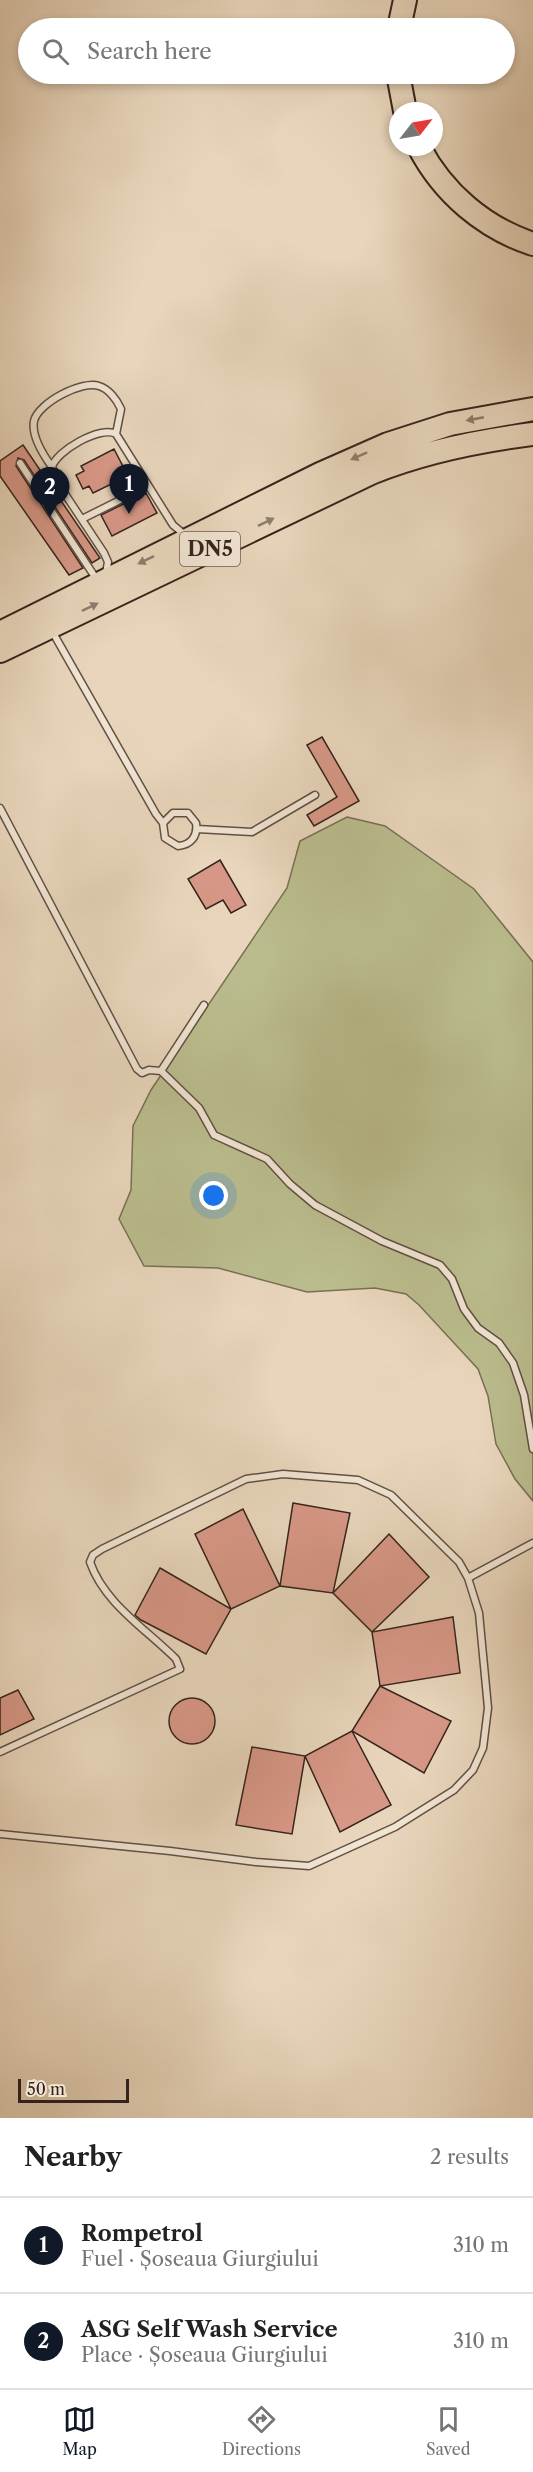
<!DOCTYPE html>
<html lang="en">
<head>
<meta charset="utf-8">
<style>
	body { margin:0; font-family:"Libre Caslon Text",serif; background:#f2f2f2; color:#222 }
	.compass { position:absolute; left:389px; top:102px; width:54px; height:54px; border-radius:50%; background:#fff; box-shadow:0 3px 9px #0003; rotate:59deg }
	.scale { position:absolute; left:18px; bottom:15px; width:111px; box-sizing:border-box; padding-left:6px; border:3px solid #35231c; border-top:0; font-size:16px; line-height:21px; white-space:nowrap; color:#35231c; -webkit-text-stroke:4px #f0e4d3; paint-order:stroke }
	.you { position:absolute; left:214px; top:1196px; width:21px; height:21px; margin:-15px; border:4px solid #fff; border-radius:50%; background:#1a73e8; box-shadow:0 0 0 9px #1a73e833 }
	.badge { display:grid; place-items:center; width:39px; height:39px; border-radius:50%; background:#111827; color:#fff; font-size:20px; font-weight:700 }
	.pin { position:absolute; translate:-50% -50px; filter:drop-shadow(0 2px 3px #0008) }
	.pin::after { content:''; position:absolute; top:32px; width:21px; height:18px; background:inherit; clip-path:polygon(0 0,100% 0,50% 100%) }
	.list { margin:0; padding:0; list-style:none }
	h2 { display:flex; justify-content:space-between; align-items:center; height:78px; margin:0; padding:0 24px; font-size:26px }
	h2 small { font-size:20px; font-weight:400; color:#767676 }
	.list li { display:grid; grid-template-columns:39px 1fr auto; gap:18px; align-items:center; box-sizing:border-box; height:96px; padding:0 24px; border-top:2px solid #e0e0e0 }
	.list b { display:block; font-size:22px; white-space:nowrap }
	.list p { margin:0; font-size:20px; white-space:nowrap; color:#767676 }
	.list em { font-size:20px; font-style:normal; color:#767676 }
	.icon { flex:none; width:33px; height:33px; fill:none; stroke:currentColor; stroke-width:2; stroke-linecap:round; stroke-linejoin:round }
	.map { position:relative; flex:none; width:533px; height:2118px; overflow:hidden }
	.search { position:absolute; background:#fff; box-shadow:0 3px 9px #0003; left:18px; right:18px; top:18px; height:66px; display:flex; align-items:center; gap:15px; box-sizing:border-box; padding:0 21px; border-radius:33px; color:#767676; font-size:22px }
	.sheet { height:270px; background:#fff }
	nav { display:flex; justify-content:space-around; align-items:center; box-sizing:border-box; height:84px; border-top:2px solid #e0e0e0; background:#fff; font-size:16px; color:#767676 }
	nav a { display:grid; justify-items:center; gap:3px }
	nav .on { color:#111827 }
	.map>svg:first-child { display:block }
	.green { fill:#babc8d; stroke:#787054; stroke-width:1.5 }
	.building { fill:#d79786; stroke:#35231c; stroke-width:1.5 }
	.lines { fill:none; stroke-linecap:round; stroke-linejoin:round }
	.lane-casing { stroke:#625044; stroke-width:9 }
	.highway-casing { stroke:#35231c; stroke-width:26 }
	.lane { stroke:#f0e4d3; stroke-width:6 }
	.highway { stroke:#e8d5bb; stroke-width:22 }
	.oneway { fill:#8e7c6c }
	.labels { text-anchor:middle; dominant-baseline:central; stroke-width:4.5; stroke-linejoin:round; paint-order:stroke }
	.shield { fill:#f0e4d3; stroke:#6d5d53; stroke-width:1.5 }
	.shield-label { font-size:20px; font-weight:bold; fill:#35231c }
</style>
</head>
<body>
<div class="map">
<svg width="533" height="2118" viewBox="0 0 533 2118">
	<rect width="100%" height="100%" fill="#e8d5bb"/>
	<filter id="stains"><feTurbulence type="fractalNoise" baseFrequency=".00333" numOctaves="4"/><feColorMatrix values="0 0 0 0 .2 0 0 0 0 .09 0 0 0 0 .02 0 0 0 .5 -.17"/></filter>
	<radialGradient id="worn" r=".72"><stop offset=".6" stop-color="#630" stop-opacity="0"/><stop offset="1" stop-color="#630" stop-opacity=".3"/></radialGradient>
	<path class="green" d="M347 817 385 826 474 889 533 962V1501L515 1479 496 1444 488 1396 478 1369 419 1305 406 1294 375 1288 307 1292 218 1268 144 1266 119 1219 131 1190 133 1126 151 1090 287 888 300 841Z"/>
	<path class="building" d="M23 445 100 558 92 563 24 460 18 458 16 466 83 568 69 575 0 476V461Z
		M114 449 128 476 93 493 89 486 83 489 76 475 84 471 81 466Z
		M146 493 157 513 112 536 101 515Z
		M322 737 359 801 314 826 307 815 337 797 307 745Z
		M220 860 246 905 231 913 223 900 206 909 188 879Z
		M293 1503 350 1513 333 1593 280 1586Z
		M243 1509 280 1586 231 1609 195 1534Z
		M389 1534 429 1577 372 1632 333 1593Z
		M160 1568 231 1609 206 1654 141 1620 135 1615Z
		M453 1617 460 1673 380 1686 372 1632Z
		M380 1686 451 1721 424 1773 352 1731Z
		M18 1690 34 1719 0 1735V1698Z
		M169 1721a23 23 0 1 1 46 0a23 23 0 1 1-46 0Z
		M352 1731 391 1805 340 1832 305 1756Z
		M252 1747 305 1756 292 1834 236 1825Z"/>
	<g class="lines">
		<defs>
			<path id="lane" d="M20 463 97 580
				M52 467C44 456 31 437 34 421 38 403 82 380 99 386 109 389 117 400 121 409L116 434
				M82 519 148 486
				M106 573 108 562 104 553 63 491 52 467C56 451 101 425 116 434L173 525 185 535
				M52 631 156 814 163 823 165 838 178 846C191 845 198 836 196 823L188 813H173L163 823
				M0 808 137 1069 142 1073 149 1070 161 1071 199 1108 214 1135 267 1159 290 1184 315 1205 382 1241 440 1265 452 1279 464 1309 478 1328 499 1343 513 1363 524 1395 533 1449
				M197 829 252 832 315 795
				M161 1071 204 1005
				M468 1578 533 1543
				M0 1752 180 1669 176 1659C146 1629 104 1603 90 1562L93 1555 102 1549 246 1479 283 1474 358 1480 391 1495 459 1562 468 1578 479 1613 488 1708 483 1748 473 1770 454 1790 395 1827 309 1866 256 1862 170 1851 0 1834"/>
			<path id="highway" d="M399 28 405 0
				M398 74 405 111
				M419 147C443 193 484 228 533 244
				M0 633 320 474 388 444 450 424 533 409
				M0 651 371 473C423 452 477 441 533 434"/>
		</defs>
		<use href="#lane" class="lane-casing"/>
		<use href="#highway" class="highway-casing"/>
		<use href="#lane" class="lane"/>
		<use href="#highway" class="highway"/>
	</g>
	<defs><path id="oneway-solid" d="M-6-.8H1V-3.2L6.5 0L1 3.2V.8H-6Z" transform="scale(1.5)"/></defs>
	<g class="oneway">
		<use href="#oneway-solid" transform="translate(475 419) rotate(169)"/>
		<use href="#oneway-solid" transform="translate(359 456) rotate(156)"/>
		<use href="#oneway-solid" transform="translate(266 522) rotate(-26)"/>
		<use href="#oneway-solid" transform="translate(146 560) rotate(154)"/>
		<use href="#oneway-solid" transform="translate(90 607) rotate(-26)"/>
	</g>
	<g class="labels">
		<rect class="shield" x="180" y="532" width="60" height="34" rx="4.5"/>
		<g class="shield-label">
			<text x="210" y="549">DN5</text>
		</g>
	</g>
	<rect width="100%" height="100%" filter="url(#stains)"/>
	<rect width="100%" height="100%" fill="url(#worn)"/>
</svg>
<svg class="compass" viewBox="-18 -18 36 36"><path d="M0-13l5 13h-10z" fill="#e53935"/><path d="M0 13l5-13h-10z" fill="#767676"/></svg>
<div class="scale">50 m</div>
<div class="you"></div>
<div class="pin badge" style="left:129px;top:514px">1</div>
<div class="pin badge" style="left:50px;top:517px">2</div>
<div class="search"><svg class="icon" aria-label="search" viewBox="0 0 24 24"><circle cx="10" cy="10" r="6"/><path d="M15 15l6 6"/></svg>Search here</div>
</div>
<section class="sheet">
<h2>Nearby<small>2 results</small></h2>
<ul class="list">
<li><span class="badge">1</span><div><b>Rompetrol</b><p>Fuel · Șoseaua Giurgiului</p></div><em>310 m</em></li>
<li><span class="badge">2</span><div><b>ASG Self Wash Service</b><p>Place · Șoseaua Giurgiului</p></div><em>310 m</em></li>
</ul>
</section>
<nav>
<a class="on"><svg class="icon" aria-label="map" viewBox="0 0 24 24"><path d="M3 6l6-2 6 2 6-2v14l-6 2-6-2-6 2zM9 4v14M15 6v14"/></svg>Map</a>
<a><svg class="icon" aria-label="directions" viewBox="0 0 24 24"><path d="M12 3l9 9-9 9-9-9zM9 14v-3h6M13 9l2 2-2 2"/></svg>Directions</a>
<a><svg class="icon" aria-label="saved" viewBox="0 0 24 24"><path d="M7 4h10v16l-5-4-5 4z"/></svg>Saved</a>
</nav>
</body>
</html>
